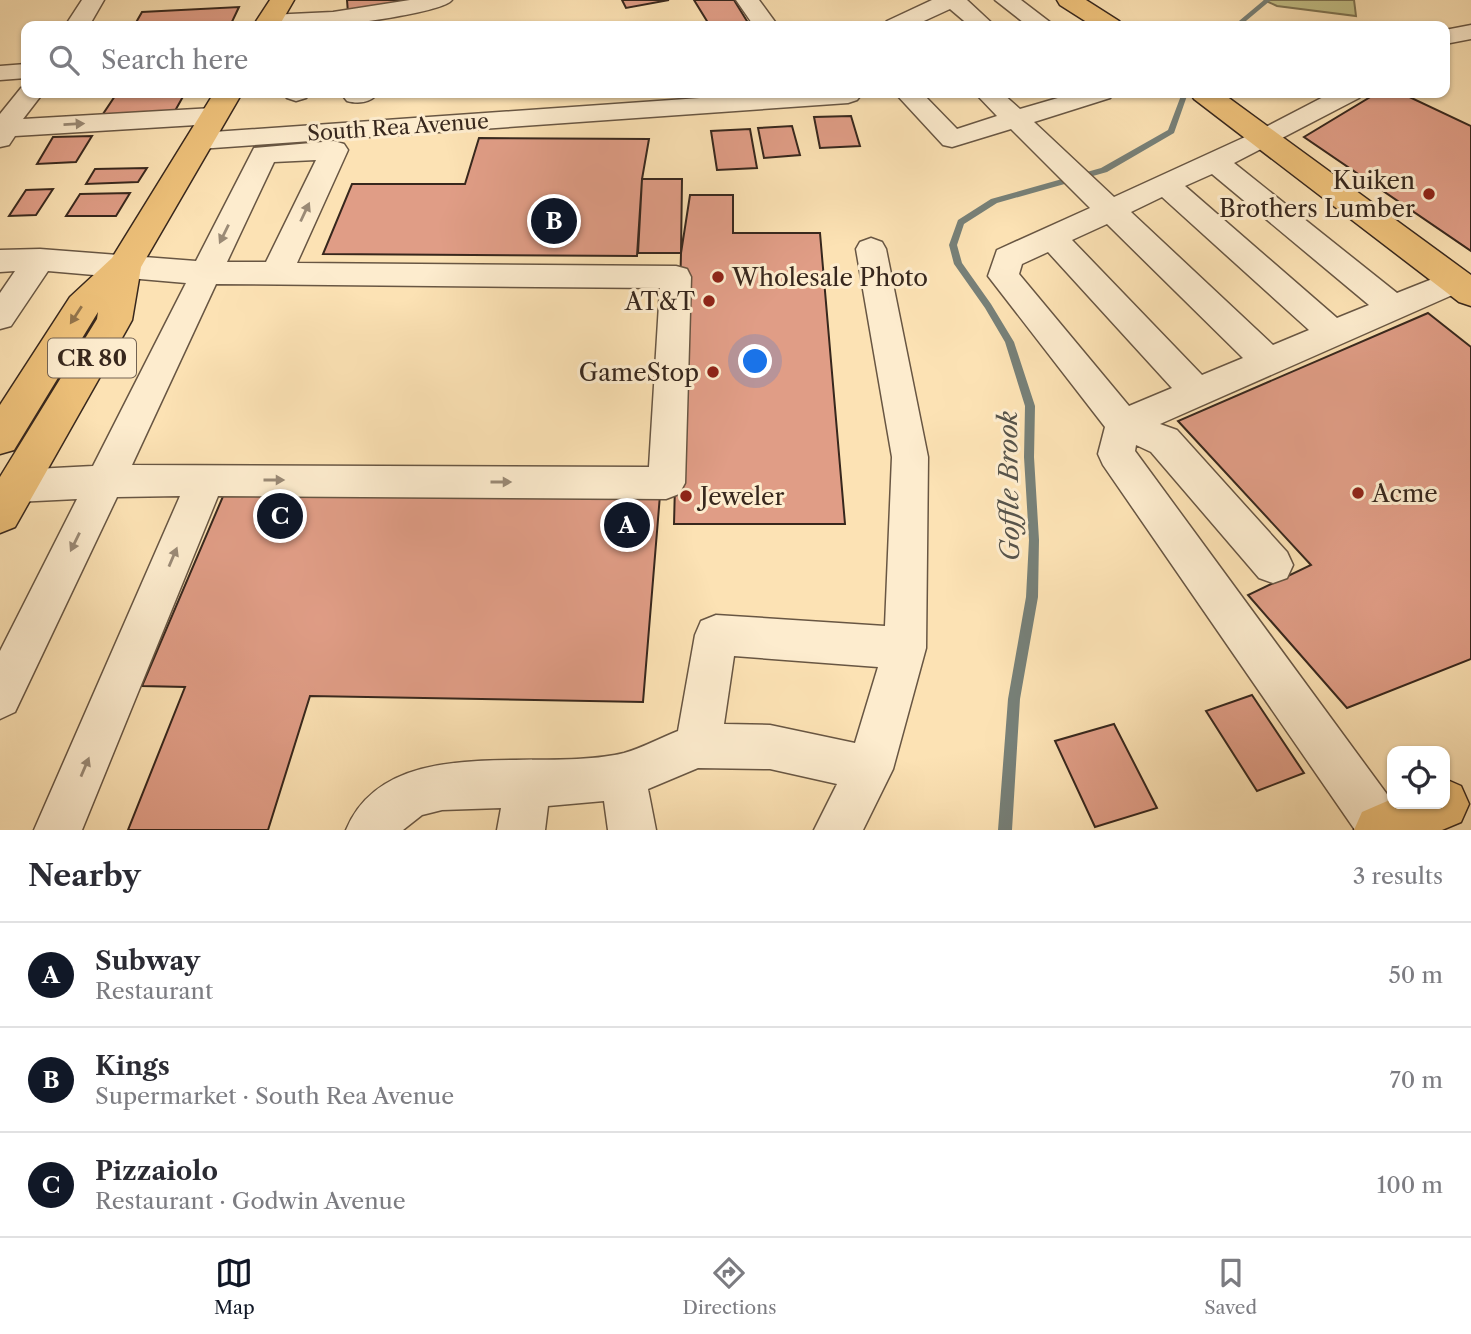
<!DOCTYPE html>
<html lang="en">
<head>
<meta charset="utf-8">
<style>
	body { margin:0; font-family:"Libre Caslon Text",serif; background:#f7f7f7; color:#2b2b33 }
	.controls { position:absolute; right:21px; bottom:21px; display:grid; overflow:hidden; border-radius:14px; box-shadow:0 2px 5px #0004 }
	.controls button { width:63px; height:63px; display:grid; place-items:center; padding:0; border:0; border-bottom:2px solid #e1e1e2; background:#fff; color:#2b2b33; font:35px sans-serif }
	.you { position:absolute; left:756px; top:362px; width:24px; height:24px; margin:-18px; border:5px solid #fff; border-radius:50%; background:#1a73e8; box-shadow:0 0 0 10px #1a73e833 }
	.badge { display:grid; place-items:center; width:46px; height:46px; border-radius:50%; background:#111827; color:#fff; font-size:23px; font-weight:700 }
	.pin { position:absolute; translate:-50% -50%; border:4px solid #fff; box-shadow:0 2px 7px #0006 }
	.list { margin:0; padding:0; list-style:none }
	h2 { display:flex; justify-content:space-between; align-items:center; height:91px; margin:0; padding:0 28px; font-size:30px }
	h2 small { font-size:23px; font-weight:400; color:#7c7c81 }
	.list li { display:grid; grid-template-columns:46px 1fr auto; gap:21px; align-items:center; box-sizing:border-box; height:105px; padding:0 28px; border-top:2px solid #e1e1e2 }
	.list b { display:block; font-size:26px; white-space:nowrap }
	.list p { margin:0; font-size:23px; white-space:nowrap; color:#7c7c81 }
	.list em { font-size:23px; font-style:normal; color:#7c7c81 }
	.icon { flex:none; width:38px; height:38px; fill:none; stroke:currentColor; stroke-width:2; stroke-linecap:round; stroke-linejoin:round }
	.map { position:relative; flex:none; width:1471px; height:830px; overflow:hidden }
	.search { position:absolute; background:#fff; box-shadow:0 2px 5px #0004; left:21px; right:21px; top:21px; height:77px; display:flex; align-items:center; gap:18px; box-sizing:border-box; padding:0 24px; border-radius:14px; color:#7c7c81; font-size:26px }
	.sheet { height:406px; background:#fff }
	nav { display:flex; justify-content:space-around; align-items:center; box-sizing:border-box; height:98px; border-top:2px solid #e1e1e2; background:#fff; font-size:19px; color:#7c7c81 }
	nav a { display:grid; justify-items:center; gap:4px }
	nav .on { color:#111827 }
	.map>svg:first-child { display:block }
	.green { fill:#c4c289; stroke:#7e7453; stroke-width:2 }
	.lines { fill:none; stroke-linecap:round; stroke-linejoin:round }
	.stream { fill:#778078; fill-rule:evenodd }
	.building { fill:#e09d86; stroke:#37271d; stroke-width:2 }
	.minor-casing { stroke:#685643; stroke-width:3 }
	.major-casing { stroke:#37271d; stroke-width:3 }
	.minor { fill:#fdecce; fill-rule:evenodd }
	.major { fill:#eec17a; fill-rule:evenodd }
	.oneway { fill:#9a8a76 }
	.oneway2 { fill:#92744c }
	.poi-dot { fill:#8f2418; stroke:#fdecce; stroke-width:2.5 }
	.labels { text-anchor:middle; dominant-baseline:central; stroke-width:6; stroke-linejoin:round; paint-order:stroke }
	.far-street-label { font-size:21px; fill:#37271d; stroke:#fdecce }
	.shield { fill:#fdecce; stroke:#726252; stroke-width:2 }
	.shield-label { font-size:23px; font-weight:bold; fill:#37271d }
	.poi-label { font-size:24px; fill:#37271d; stroke:#fdecce; text-anchor:end }
	.water-label { font-size:26px; font-style:italic; fill:#57544b; stroke:#fdecce }
</style>
</head>
<body>
<div class="map">
<svg width="1471" height="830" viewBox="0 0 1471 830">
	<rect width="100%" height="100%" fill="#fce2b4"/>
	<filter id="stains"><feTurbulence type="fractalNoise" baseFrequency=".00286" numOctaves="4"/><feColorMatrix values="0 0 0 0 .2 0 0 0 0 .09 0 0 0 0 .02 0 0 0 .5 -.17"/></filter>
	<radialGradient id="worn" r=".72"><stop offset=".6" stop-color="#630" stop-opacity="0"/><stop offset="1" stop-color="#630" stop-opacity=".3"/></radialGradient>
	<path class="green" d="M1264 0H1354L1356 16 1277 6Z"/>
	<g class="lines">
		<path class="stream" d="M1264 0H1271L1240 26H1233Z
			M1182 93H1188L1174 133 1107 172 997 203 964 224 957 245 962 263 991 304 1014 342 1035 406 1034 457 1039 540 1038 597 1020 699 1012 830H998L1008 699 1026 597 1029 540 1024 457 1025 406 1005 342 985 308 954 264 949 245 958 220 991 199 1101 168 1168 130Z"/>
	</g>
	<path class="building" d="M347 0H426L348 13Z
		M622 0H669L626 8Z
		M694 0H734L750 26H710Z
		M239 7 230 26H134L142 12Z
		M117 93H185L171 118 99 120Z
		M1377 93H1401L1471 126V251L1304 137Z
		M851 116 860 146 820 148 814 117Z
		M792 126 800 155 764 158 758 128Z
		M750 129 757 168 717 170 711 131Z
		M92 136 76 162 37 164 53 137Z
		M479 138 649 139 642 179 637 256 323 254 352 184H465Z
		M147 168 138 182 86 184 95 169Z
		M642 179H682L681 253H638Z
		M53 189 36 215 9 216 26 190Z
		M130 193 116 216H66L80 194Z
		M690 195H733V233H820L845 524H674L681 253Z
		M1428 313 1471 347V659L1347 708 1248 595 1311 565 1178 421Z
		M227 487 660 495 643 702 310 696 268 830H128L185 687 142 686Z
		M1252 695 1304 773 1257 791 1206 711Z
		M1114 724 1157 808 1095 827 1055 741Z"/>
	<g class="lines">
		<defs>
			<path id="minor" d="M82 0H104L89 26H65Z
				M410 0H452C444 12 350 24 331 26 308 28 284 26 260 26L257 22 261 17 269 15 333 12Z
				M736 0H759L778 26H754Z
				M932 0H967L995 26H970L950 9 913 26H883L887 21Z
				M995 0H1021L1055 26H1028Z
				M1471 25V39L1445 44V30Z
				M26 64V78L0 80V66Z
				M26 86V93H43L23 119 213 108 222 110 226 116 222 122 213 124 15 136 9 145 0 147V114L21 88Z
				M283 93H310L306 98 296 101 287 98Z
				M346 93H378C371 103 358 104 347 101L343 96Z
				M771 93H859L861 95 857 100 848 103 199 149 190 147 186 141 190 135 199 133Z
				M895 93H922L957 129 997 116 975 93H1002L1020 109 1075 93H1114L1110 98 1034 122 1114 197 1256 132 1331 93H1363L1359 98 1234 163 1397 293 1455 270 1466 273 1470 281 1466 289 1160 424 1177 430 1287 552 1293 565 1287 578 1273 583 1259 578 1151 452 1136 445 1135 451 1400 812 1406 830H1355L1103 465 1098 454 1105 427 988 276 997 250 1090 208 1011 129 952 147 943 145ZM1212 174 1369 305 1337 318 1185 186ZM1162 197 1309 330 1273 345 1131 212ZM1107 224 1243 358 1202 375 1072 240ZM1048 252 1172 388 1129 406 1019 274 1022 264Z
				M334 141 344 144 348 150 297 263 676 266 687 269 691 277 685 483 679 494 666 499 218 496 82 830H34L180 496 117 497 15 712 0 719V651L77 499 16 502 3 497 0 481 3 475 16 470 93 466 186 283 48 271 11 326 0 329V293L15 271 0 272V250L40 249 196 261 254 148ZM316 160 266 262H227L274 162ZM216 284 660 288 649 467 132 465Z
				M871 238 882 242 886 249 928 457 926 648 893 769 863 830H814L837 784 770 769 698 768 648 789 656 830H608L604 801 548 806 545 830H497L501 808 442 810 422 815 403 830H346C388 729 540 774 624 753 642 748 660 738 678 731L695 635 701 621 716 615 885 626 892 457 856 249 860 242ZM734 656 878 667 855 743 770 725 724 724Z"/>
			<path id="major" d="M270 0H294L279 26H253Z
				M1057 0H1086L1119 21 1123 26H1093L1060 5Z
				M214 93H242L141 267 132 320 127 329 15 527 0 533V477L97 319 98 312 14 450 0 454V405L70 297 112 258Z
				M1190 93H1222L1471 275V306L1459 302 1194 99Z
				M1445 779 1461 786 1469 804 1461 822 1442 830H1354L1362 812 1392 799V804H1445Z"/>
		</defs>
		<use href="#minor" class="minor-casing"/>
		<use href="#major" class="major-casing"/>
		<use href="#minor" class="minor"/>
		<use href="#major" class="major"/>
	</g>
	<defs><path id="oneway-solid" d="M-6-.8H1V-3.2L6.5 0L1 3.2V.8H-6Z" transform="scale(1.75)"/></defs>
	<g class="oneway">
		<use href="#oneway-solid" transform="translate(74 124) rotate(-3)"/>
		<use href="#oneway-solid" transform="translate(305 212) rotate(-65)"/>
		<use href="#oneway-solid" transform="translate(224 234) rotate(116)"/>
		<use href="#oneway-solid" transform="translate(274 480)"/>
		<use href="#oneway-solid" transform="translate(501 482)"/>
		<use href="#oneway-solid" transform="translate(75 542) rotate(116)"/>
		<use href="#oneway-solid" transform="translate(173 557) rotate(-67)"/>
		<use href="#oneway-solid" transform="translate(85 767) rotate(-67)"/>
	</g>
	<use class="oneway2" href="#oneway-solid" transform="translate(76 315) rotate(123)"/>
	<g class="poi-dot">
		<circle cx="1429" cy="194" r="7"/>
		<circle cx="718" cy="277" r="7"/>
		<circle cx="709" cy="301" r="7"/>
		<circle cx="713" cy="372" r="7"/>
		<circle cx="1358" cy="493" r="7"/>
		<circle cx="686" cy="496" r="7"/>
	</g>
	<g class="labels">
		<g class="far-street-label">
			<text transform="translate(398 127) rotate(-4)">South Rea Avenue</text>
		</g>
		<rect class="shield" x="48" y="338.5" width="88" height="39" rx="5"/>
		<g class="shield-label">
			<text x="92" y="358">CR 80</text>
		</g>
		<g class="poi-label">
			<text x="1415" y="180">Kuiken<tspan x="1415" dy="28">Brothers Lumber</tspan></text>
			<text x="732" y="277" text-anchor="start">Wholesale Photo</text>
			<text x="695" y="301">AT&amp;T</text>
			<text x="699" y="372">GameStop</text>
			<text x="1372" y="493" text-anchor="start">Acme</text>
			<text x="700" y="496" text-anchor="start">Jeweler</text>
		</g>
		<g class="water-label">
			<text transform="translate(1009 486) rotate(-91)">Goffle Brook</text>
		</g>
	</g>
	<rect width="100%" height="100%" filter="url(#stains)"/>
	<rect width="100%" height="100%" fill="url(#worn)"/>
</svg>
<div class="controls">
<button><svg class="icon" aria-label="locate" viewBox="0 0 24 24"><circle cx="12" cy="12" r="6"/><path d="M12 2v4M12 18v4M2 12h4M18 12h4"/></svg></button>
</div>
<div class="you"></div>
<div class="pin badge" style="left:627px;top:525px">A</div>
<div class="pin badge" style="left:554px;top:221px">B</div>
<div class="pin badge" style="left:280px;top:516px">C</div>
<div class="search"><svg class="icon" aria-label="search" viewBox="0 0 24 24"><circle cx="10" cy="10" r="6"/><path d="M15 15l6 6"/></svg>Search here</div>
</div>
<section class="sheet">
<h2>Nearby<small>3 results</small></h2>
<ul class="list">
<li><span class="badge">A</span><div><b>Subway</b><p>Restaurant</p></div><em>50 m</em></li>
<li><span class="badge">B</span><div><b>Kings</b><p>Supermarket · South Rea Avenue</p></div><em>70 m</em></li>
<li><span class="badge">C</span><div><b>Pizzaiolo</b><p>Restaurant · Godwin Avenue</p></div><em>100 m</em></li>
</ul>
</section>
<nav>
<a class="on"><svg class="icon" aria-label="map" viewBox="0 0 24 24"><path d="M3 6l6-2 6 2 6-2v14l-6 2-6-2-6 2zM9 4v14M15 6v14"/></svg>Map</a>
<a><svg class="icon" aria-label="directions" viewBox="0 0 24 24"><path d="M12 3l9 9-9 9-9-9zM9 14v-3h6M13 9l2 2-2 2"/></svg>Directions</a>
<a><svg class="icon" aria-label="saved" viewBox="0 0 24 24"><path d="M7 4h10v16l-5-4-5 4z"/></svg>Saved</a>
</nav>
</body>
</html>
